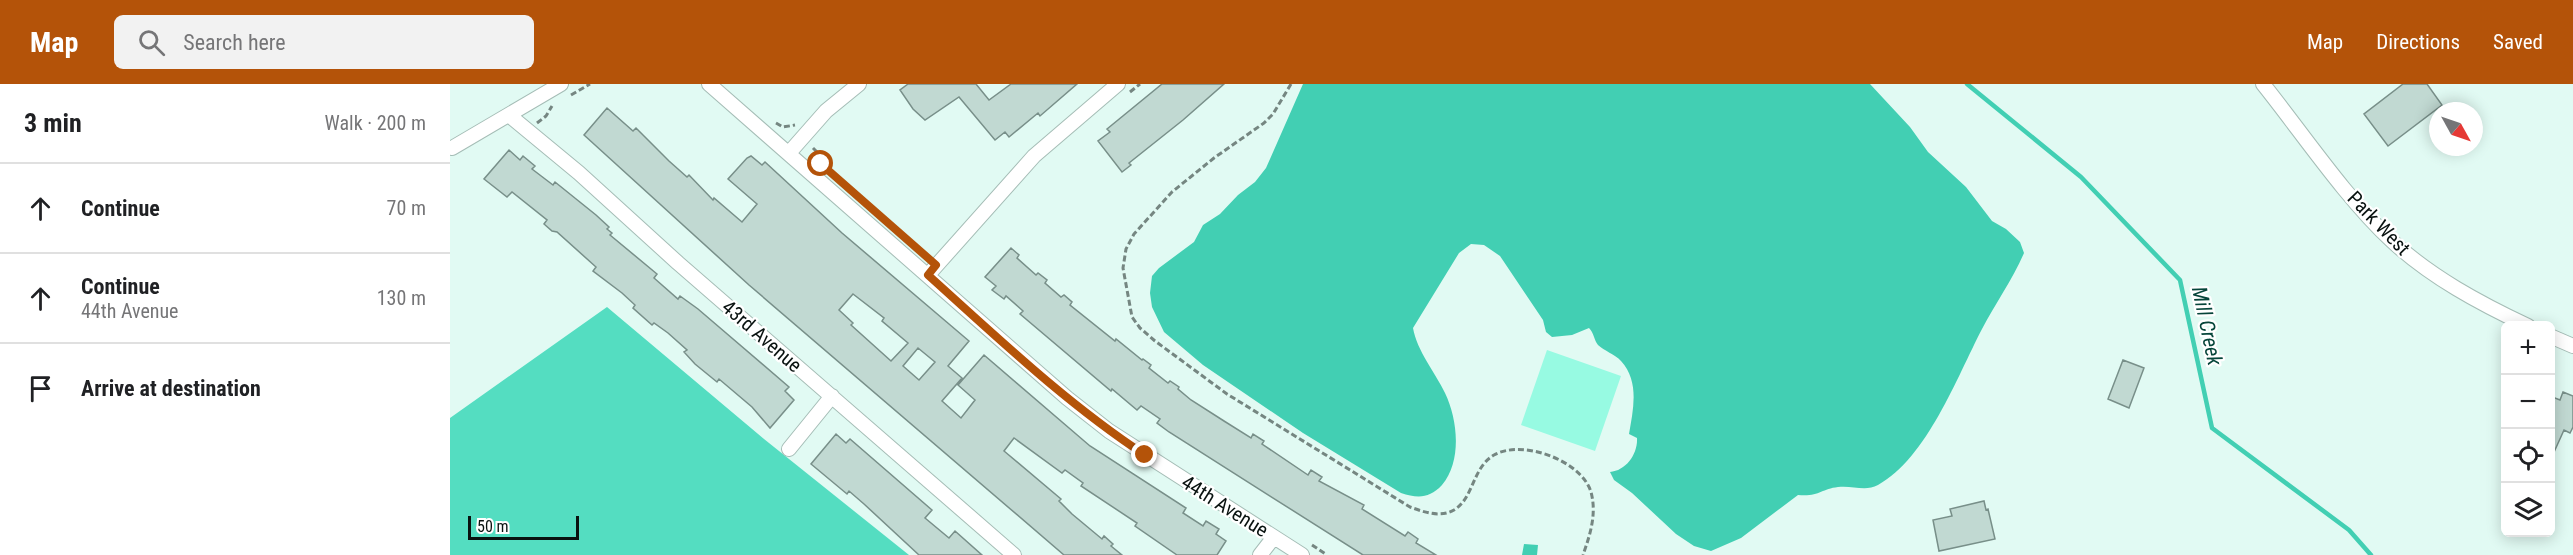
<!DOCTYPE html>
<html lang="en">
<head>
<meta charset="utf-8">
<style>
	body { margin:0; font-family:"Roboto Condensed",sans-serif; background:#f2f2f2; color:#202124 }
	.controls { position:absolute; right:18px; bottom:18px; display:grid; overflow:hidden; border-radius:9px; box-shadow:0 3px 15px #0003 }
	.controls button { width:54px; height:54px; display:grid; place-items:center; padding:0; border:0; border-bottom:2px solid #e0e0e0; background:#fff; color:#202124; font:30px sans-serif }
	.compass { position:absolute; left:1979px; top:18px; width:54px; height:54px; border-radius:50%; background:#fff; box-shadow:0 3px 15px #0003; rotate:130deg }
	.scale { position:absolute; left:18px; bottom:15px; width:111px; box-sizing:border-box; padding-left:6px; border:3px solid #091210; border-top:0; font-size:16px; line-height:21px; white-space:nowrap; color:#091210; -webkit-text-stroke:4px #fff; paint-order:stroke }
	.stop { position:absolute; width:18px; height:18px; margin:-14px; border:4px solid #b45309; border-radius:50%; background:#fff }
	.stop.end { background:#b45309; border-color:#fff; box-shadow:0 2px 6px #0008 }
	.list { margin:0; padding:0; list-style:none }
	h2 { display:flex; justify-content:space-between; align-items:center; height:78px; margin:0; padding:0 24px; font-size:26px }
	h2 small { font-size:20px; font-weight:400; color:#757577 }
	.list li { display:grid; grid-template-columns:39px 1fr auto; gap:18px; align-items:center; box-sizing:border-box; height:90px; padding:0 24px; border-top:2px solid #e0e0e0 }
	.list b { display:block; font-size:22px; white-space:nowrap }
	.list p { margin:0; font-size:20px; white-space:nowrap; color:#757577 }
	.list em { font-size:20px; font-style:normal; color:#757577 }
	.icon { flex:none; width:33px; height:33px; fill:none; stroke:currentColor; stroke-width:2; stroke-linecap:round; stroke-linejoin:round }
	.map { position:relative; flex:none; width:2123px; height:471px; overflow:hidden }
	header { display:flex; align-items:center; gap:36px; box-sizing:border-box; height:84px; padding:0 30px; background:#b45309; color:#fff }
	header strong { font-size:28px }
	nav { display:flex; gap:33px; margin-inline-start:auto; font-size:21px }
	.search { width:420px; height:54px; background:#f2f2f2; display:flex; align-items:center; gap:15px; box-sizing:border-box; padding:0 21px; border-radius:9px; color:#757577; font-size:22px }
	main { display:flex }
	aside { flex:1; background:#fff }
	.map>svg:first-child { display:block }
	.green { fill:#97fae2 }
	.forest { fill:#54ddc1 }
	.water { fill:#42cfb3 }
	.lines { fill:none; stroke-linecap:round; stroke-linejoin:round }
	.stream { stroke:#42cfb3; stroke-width:4.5 }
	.building { fill:#c1d9d2; stroke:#788f89; stroke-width:1.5; fill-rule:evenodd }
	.minor-casing { stroke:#a5bdb6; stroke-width:16 }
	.path { stroke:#758681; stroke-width:3; stroke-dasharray:6 3; stroke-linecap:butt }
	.minor { stroke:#fff; stroke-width:14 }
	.route { stroke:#b45309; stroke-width:8 }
	.labels { text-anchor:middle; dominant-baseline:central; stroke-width:4.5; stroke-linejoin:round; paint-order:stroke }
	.street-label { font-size:20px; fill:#091210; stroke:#fff }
	.water-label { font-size:21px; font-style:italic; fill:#06453a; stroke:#fff }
</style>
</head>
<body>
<header>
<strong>Map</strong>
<div class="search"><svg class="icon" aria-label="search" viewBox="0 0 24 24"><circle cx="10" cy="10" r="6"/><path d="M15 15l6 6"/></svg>Search here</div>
<nav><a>Map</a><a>Directions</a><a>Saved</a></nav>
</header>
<main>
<aside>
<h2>3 min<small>Walk · 200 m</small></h2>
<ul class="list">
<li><svg class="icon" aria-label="ahead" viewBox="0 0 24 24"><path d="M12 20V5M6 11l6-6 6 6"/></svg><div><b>Continue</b></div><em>70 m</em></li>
<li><svg class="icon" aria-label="ahead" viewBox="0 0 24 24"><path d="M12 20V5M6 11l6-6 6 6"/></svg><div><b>Continue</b><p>44th Avenue</p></div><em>130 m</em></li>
<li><svg class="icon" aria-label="arrive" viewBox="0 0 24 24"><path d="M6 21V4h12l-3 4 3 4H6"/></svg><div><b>Arrive at destination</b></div></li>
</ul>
</aside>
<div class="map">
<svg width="2123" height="471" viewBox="0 0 2123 471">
	<rect width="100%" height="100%" fill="#e1faf3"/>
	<path class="green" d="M1097 266 1171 292 1145 367 1071 341Z"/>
	<path class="forest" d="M157 223 314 355 459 471H0V334Z"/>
	<path class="water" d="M853 0H1420L1460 43 1478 68 1516 103 1542 137 1556 145 1570 158 1574 169C1563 195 1545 220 1532 245 1507 293 1477 374 1428 401 1415 408 1402 401 1388 403 1371 405 1369 413 1348 411L1291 454 1261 467 1244 462 1226 450 1182 409 1164 396 1160 388C1176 387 1188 370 1187 354L1179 350C1183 326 1190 298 1171 277 1165 270 1154 267 1148 261 1144 256 1144 249 1139 244L1122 251 1102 253 1096 248 1093 236 1050 172 1034 161 1021 160 1009 169 963 244C967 267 985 288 995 309 1008 336 1012 377 992 401 979 415 967 414 951 409L853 349 753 281 714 248 702 223 700 209 702 192 709 184 744 158 753 141 770 130 788 111 805 98 816 84Z
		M1074 460 1088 461 1087 471H1072Z"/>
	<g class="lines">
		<path class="stream" d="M1517 0 1631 93 1730 196 1762 344 1899 446 1921 471"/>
	</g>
	<path class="building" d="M458 0H526L539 16 561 0H627L590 32 588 29 559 53 555 48 545 56 509 13 475 36 463 25 450 6Z
		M712 0H774L733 36 679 79 681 81 672 88 648 57 660 48 657 45Z
		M1953 0H1977L1992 21 1938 62 1914 30Z
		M157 24 183 47 186 44 219 77 237 93 239 91 263 116 264 114 292 138 307 120 278 95 297 74 301 72 312 81 315 78 392 149 519 257 498 282 512 294 492 317 511 334 525 316 508 301 534 271 640 362 736 424 733 429 753 442 756 437 769 445 766 450 776 457 767 471H727L685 442 687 439 631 402 633 399 615 386 612 389 564 354 554 367 611 415 609 417 622 430 652 455 654 452 663 460 661 462 672 471H614L299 201 134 51ZM403 210 434 234 432 237 458 259 441 277 401 241 403 239 389 226ZM468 264 485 278 469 296 453 282Z
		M59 66 70 76 73 72 85 82 82 85 103 101 105 98 146 131 159 143 157 145 162 149 160 151 207 190 204 194 228 215 230 212 248 225 339 303 335 307 344 316 320 344 302 323 269 295 267 298 245 280 234 268 237 266 218 249 204 239 202 241 183 224 185 221 172 209 143 187 146 183 107 148 102 147 94 140 97 136 62 108 57 113 34 95Z
		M561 164 569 171 567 174 586 191 588 189 597 196 595 199 611 213 614 211 622 218 620 221 665 257 666 255 692 276 693 275 701 281 699 284 718 299 720 297 729 303 728 305 741 316 774 337 801 354 803 350 814 357 812 360 858 391 861 386 872 393 869 397 914 421 912 425 955 452 958 448 968 455 966 459 986 471H913L719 348 707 339 710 335 691 322 687 326 662 305 661 307 570 230 573 227 556 212 554 215 542 206 546 202 535 193Z
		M1673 276 1694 284 1679 324 1658 315Z
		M2113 308 2123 312V343L2120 349 2114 346 2100 377V312L2110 316Z
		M386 350 396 359 400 355 482 426 475 434 499 454 505 447 532 471H469L414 420 399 407 397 410 361 380Z
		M1534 417 1536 426 1538 425 1545 455 1489 467 1483 436 1502 432 1500 425Z"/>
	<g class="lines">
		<defs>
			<path id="minor" d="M259 0 617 314 659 347 852 471
				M1813 0C1853 50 1895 113 1942 157 1981 193 2029 219 2078 242
				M60 32 129 89 228 179 564 471
				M2 64 111 0
				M339 69 376 27 409 0
				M478 191 584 72 668 0
				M2100 252 2123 262
				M339 365 382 312
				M810 471 824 453"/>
		</defs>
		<use href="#minor" class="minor-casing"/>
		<path class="path" d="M841 0 823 30 814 39 764 74 722 108 684 150 676 165 673 184 682 233 690 244 705 257 777 310 960 423C974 428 990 434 1004 426 1024 414 1022 384 1044 371 1072 355 1131 376 1141 408 1147 430 1140 451 1133 471
			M680 8 690 0
			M121 11 140 0
			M87 39 96 32 102 22
			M326 39 333 43 345 41
			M363 64 367 68 370 79
			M862 461 877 471"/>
		<use href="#minor" class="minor"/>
	</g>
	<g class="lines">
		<path class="route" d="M371 80 486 181 478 191C548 254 616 319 695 371"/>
	</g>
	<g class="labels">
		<g class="street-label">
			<text transform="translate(1929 139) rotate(46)">Park West</text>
			<text transform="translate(312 252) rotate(41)">43rd Avenue</text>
			<text transform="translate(775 422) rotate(32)">44th Avenue</text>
		</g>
		<g class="water-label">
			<text transform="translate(1757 242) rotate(78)">Mill Creek</text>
		</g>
	</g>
</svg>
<div class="controls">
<button>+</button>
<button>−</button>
<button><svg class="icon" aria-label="locate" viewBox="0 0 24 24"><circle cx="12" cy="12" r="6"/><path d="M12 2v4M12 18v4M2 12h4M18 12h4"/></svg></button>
<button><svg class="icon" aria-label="layers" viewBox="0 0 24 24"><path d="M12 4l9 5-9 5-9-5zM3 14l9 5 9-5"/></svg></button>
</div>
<svg class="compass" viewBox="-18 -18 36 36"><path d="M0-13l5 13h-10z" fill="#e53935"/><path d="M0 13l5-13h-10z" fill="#757577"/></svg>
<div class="scale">50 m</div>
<div class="stop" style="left:371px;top:80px"></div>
<div class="stop end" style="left:695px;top:371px"></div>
</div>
</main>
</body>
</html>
